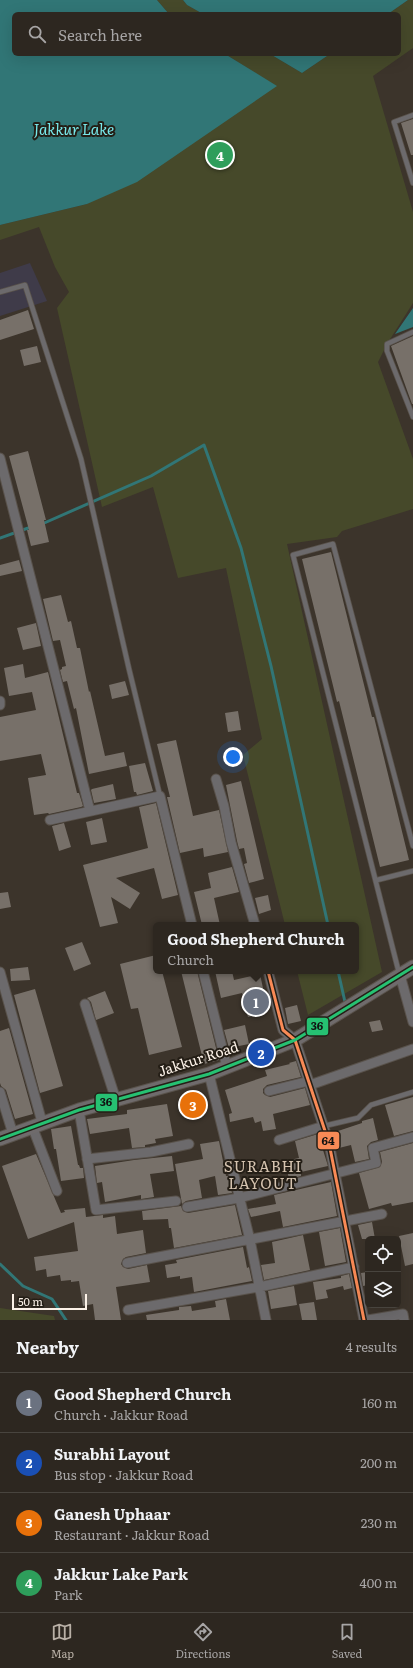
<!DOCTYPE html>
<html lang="en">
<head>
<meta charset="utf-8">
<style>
	body { margin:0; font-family:Literata,serif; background:#352f29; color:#f1f3f6 }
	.controls { position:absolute; right:12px; bottom:12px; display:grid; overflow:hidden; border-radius:6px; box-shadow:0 4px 16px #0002 }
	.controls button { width:36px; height:36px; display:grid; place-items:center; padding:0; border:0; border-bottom:1px solid #48443e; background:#2d2720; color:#f1f3f6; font:20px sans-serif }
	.scale { position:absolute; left:12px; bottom:10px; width:75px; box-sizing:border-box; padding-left:4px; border:2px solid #fcf2e8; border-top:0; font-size:11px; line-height:14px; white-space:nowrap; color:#fcf2e8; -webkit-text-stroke:3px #241e16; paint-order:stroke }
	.you { position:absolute; left:233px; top:757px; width:14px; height:14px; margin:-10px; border:3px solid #fff; border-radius:50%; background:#1a73e8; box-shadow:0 0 0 6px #1a73e833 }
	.badge { display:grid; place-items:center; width:26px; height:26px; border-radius:50%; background:#b9b0a6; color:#fff; font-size:13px; font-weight:700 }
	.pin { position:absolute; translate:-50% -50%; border:2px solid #fff; box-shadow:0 1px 4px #0006 }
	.popup { position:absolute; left:153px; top:922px; width:206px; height:52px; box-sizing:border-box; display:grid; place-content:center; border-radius:6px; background:#2d2720; filter:drop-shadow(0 1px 3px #0005); font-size:13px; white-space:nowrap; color:#a7a5a5 }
	.popup b { font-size:15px; color:#f1f3f6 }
	.popup::after { content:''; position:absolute; left:50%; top:100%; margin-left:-8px; border:8px solid transparent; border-top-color:#2d2720 }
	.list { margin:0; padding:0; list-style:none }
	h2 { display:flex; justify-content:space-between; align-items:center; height:52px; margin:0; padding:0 16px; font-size:17px }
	h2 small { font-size:13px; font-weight:400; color:#a7a5a5 }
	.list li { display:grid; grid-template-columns:26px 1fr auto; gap:12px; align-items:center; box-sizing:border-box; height:60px; padding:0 16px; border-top:1px solid #48443e }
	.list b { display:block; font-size:15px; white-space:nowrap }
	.list p { margin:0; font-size:13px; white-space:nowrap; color:#a7a5a5 }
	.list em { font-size:13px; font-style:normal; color:#a7a5a5 }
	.icon { flex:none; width:22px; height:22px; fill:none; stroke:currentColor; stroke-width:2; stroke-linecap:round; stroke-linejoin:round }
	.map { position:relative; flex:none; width:413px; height:1320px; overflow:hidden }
	.search { position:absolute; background:#2d2720; box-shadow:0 4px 16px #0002; left:12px; right:12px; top:12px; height:44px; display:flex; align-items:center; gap:10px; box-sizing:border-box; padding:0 14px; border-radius:6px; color:#a7a5a5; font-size:15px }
	.sheet { height:292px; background:#2d2720 }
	nav { display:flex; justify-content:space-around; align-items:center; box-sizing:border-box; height:56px; border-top:1px solid #48443e; background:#2d2720; font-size:11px; color:#a7a5a5 }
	nav a { display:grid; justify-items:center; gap:2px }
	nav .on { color:#b9b0a6 }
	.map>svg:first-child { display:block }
	.industrial { fill:#3f3b49 }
	.green { fill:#46492a }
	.water { fill:#317676 }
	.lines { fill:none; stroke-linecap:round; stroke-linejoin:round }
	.stream { stroke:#317676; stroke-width:3 }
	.building { fill:#777069 }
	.lane-casing { stroke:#59524b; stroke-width:6 }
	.street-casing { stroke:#59524b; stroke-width:11 }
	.secondary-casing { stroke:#59524b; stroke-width:15 }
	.lane { stroke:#6c6a6c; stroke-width:4.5 }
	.street { stroke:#6c6a6c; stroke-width:9 }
	.secondary { stroke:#6f6b6c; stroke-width:13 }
	.bus-1-casing { stroke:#241e16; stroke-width:6 }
	.bus-2-casing { stroke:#241e16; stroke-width:6 }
	.bus-1 { stroke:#f98a56; stroke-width:3 }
	.bus-2 { stroke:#26c172; stroke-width:3 }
	.labels { text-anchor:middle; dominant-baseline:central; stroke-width:4; stroke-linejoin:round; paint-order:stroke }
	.street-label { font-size:14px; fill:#fcf2e8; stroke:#241e16 }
	.water-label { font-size:15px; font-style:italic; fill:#78e9eb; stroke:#241e16 }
	.neighbourhood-label { font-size:15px; letter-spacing:1px; fill:#d6c4b0; stroke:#241e16 }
	.line-badge { stroke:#241e16; stroke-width:1.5 }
	.pale-badge-label { font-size:11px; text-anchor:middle; font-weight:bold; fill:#111 }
</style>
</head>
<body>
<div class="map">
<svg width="413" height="1320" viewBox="0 0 413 1320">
	<rect width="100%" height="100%" fill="#3c342b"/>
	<path class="industrial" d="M30 263 47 301 0 316V273Z"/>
	<path class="green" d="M157 0H183L187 5 203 14H169Z
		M408 0H413V48L373 76 413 212V303L387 344 378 362 413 459V509L342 531 337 537 287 544 382 972 308 1015 297 971H356V925H285L243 755 262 739 226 568 178 578 153 487 102 507 57 308 69 292 55 267 39 227 0 240V225L87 204 276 86 225 54H270L302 73 330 54H399V14H388Z
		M0 1308 54 1316 55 1320H0Z"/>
	<path class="water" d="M0 0H157L169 14H14V54H225L277 86 137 182 87 204 0 225Z
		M183 0H408L388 14H203L187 5Z
		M270 54H330L302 73Z
		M413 308V327L395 334Z"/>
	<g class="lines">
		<path class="stream" d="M42 524 151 476 204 445 241 548 271 666 328 925
			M0 538 31 527
			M338 971 345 1002
			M0 1264 23 1286 52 1299 66 1320"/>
	</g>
	<path class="building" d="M413 119V155H411L401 123Z
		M28 310 34 329 0 340V320Z
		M413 336V404H412L391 346Z
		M37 346 41 362 24 366 20 350Z
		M28 451 46 520H44L49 542 31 546 27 530H29L9 456Z
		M331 552 372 717H374L409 860 380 867 339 701 337 702 302 559Z
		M19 560 22 571 0 576V565Z
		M61 595 68 622 71 621 77 648H80L89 692 90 691 105 756 124 752 127 766 89 774 76 708 74 709 67 681 63 682 60 670 62 669V667L66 666 60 640 53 641 43 599Z
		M36 623 41 646 23 650 17 628Z
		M23 664 25 678 48 672 77 793H79L83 806 81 807 49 814 48 813 34 815 28 778 46 775 41 754 0 761V717L36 710 32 692 9 696 4 668Z
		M125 681 129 695 112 699 109 685Z
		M238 711 241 730 228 732 225 713Z
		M176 740 193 816 219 810 228 852 204 857 203 848 180 853 167 797H170L157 744Z
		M145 763 153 791 137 795 136 792H134L129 766Z
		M241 781 264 879 249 883 244 864 247 863 244 848 239 849 237 841 226 785Z
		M113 784 116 799 94 803 91 790 92 789Z
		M156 803 178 895 162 899 154 868 116 878 140 893 130 909 111 897 118 923 100 927 83 865 148 848 139 807Z
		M102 818 107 842 91 845 86 822Z
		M64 823 71 847 59 851 52 826Z
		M232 867 239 892 214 898 220 925H202L194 892 211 888 208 873Z
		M8 892 11 907 0 909V893Z
		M268 895 271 910 259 914 255 898Z
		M82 942 91 964 74 971 65 948Z
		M156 955V971H162L182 1047 149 1055 138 1008 131 1009 120 964Z
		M28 967 30 980 11 981 10 969Z
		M181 971H197L219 1060 204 1064Z
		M215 971H232L234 980 260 974 268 1012 248 1017 242 993 221 998Z
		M35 989 63 1086 40 1093 14 995Z
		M105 991 114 1013 96 1020 91 1002 87 998Z
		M297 1005 301 1021 288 1024 285 1008Z
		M380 1020 383 1030 372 1032 369 1022Z
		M245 1025 249 1044 229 1048 224 1030Z
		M9 1028 33 1114 15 1119 6 1090 1 1086 0 1083V1031Z
		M296 1061 301 1077 267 1085 263 1089V1093L265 1095 270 1097 305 1088 310 1105 273 1114 276 1129 263 1131 261 1121 255 1123 253 1117 230 1122 229 1114 232 1113 225 1090 267 1076 265 1070 290 1064 289 1063Z
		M413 1097V1131L394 1136 385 1105Z
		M167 1104 173 1136 155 1139 156 1143 145 1145V1147L132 1148 129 1128 90 1134 87 1119 127 1114V1110Z
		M373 1118 378 1140 371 1142 367 1146 369 1159 355 1162 351 1145 339 1148 335 1132 362 1123V1121Z
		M71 1126 78 1165H79L80 1168H83L84 1178 61 1181 56 1149H54L51 1129Z
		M318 1134 328 1166 301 1172V1176L289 1179 285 1161 299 1158 295 1141Z
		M219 1141 226 1176H228L232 1193 218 1195 215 1176 199 1180 202 1198 186 1201 182 1204 175 1164 203 1159 200 1144Z
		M413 1143V1202L392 1206 391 1203 369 1209 359 1173 380 1167 382 1162 380 1152Z
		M36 1154 61 1213 65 1212 64 1210 85 1208 86 1217 103 1215V1218L115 1216 117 1234 143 1230 146 1253 126 1257 123 1259 121 1264 123 1267 128 1269 147 1265 150 1282 116 1287 121 1320H95L93 1304 83 1306 79 1281 71 1282V1280L61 1281 60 1275 47 1277 46 1269 36 1271 34 1257 78 1251 74 1222 28 1239 2 1166Z
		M172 1156 174 1171 150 1174 154 1197 141 1199V1195L105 1202 102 1182 97 1183 95 1166 134 1160Z
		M331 1182 337 1216 283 1227 280 1211 251 1217 248 1209 276 1204 274 1195Z
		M235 1205 242 1235 174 1248 171 1228H169L168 1219 143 1220 142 1211 181 1206 183 1211 188 1213Z
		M372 1222 375 1239H362L358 1225Z
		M340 1228 346 1262 325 1266 319 1232Z
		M413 1233V1264L405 1266 399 1236Z
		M303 1235 310 1270 264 1280 261 1265 275 1263 272 1242Z
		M243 1247 247 1268 249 1267 252 1281 194 1292 192 1277 180 1279V1276L167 1278 165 1265 177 1263 176 1260Z
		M368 1272V1285L363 1286 361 1273Z
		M349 1274 352 1288 344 1290 343 1286 326 1290 328 1298 316 1300 313 1282 341 1278V1276Z
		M294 1286 297 1305 271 1309 268 1291Z
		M226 1299 230 1320H147L146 1315 179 1310V1307L191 1306 192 1311 216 1307 215 1301Z
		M314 1302 317 1320H302L299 1304Z"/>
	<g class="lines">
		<defs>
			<path id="lane" d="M413 115 394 122 413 183
				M0 292 25 285 81 459 129 669 160 796
				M413 332 387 344V351L413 417
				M377 880 413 871
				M399 973 293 555 333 544 413 846
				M324 1126 358 1118 371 1105 413 1092"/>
			<path id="street" d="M0 458 90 811
				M0 701V705
				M216 779 224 806 231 842 255 925
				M50 820 160 796 192 925
				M203 971 227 1067
				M268 971 283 1030 295 1040 329 1143 364 1320
				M0 972 42 1122
				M400 975 413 1022
				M85 1004 116 1100
				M209 1074 250 1240 266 1320
				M310 1085 413 1049
				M269 1091 309 1081
				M0 1092 13 1134
				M79 1110 96 1210 176 1201
				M32 1126 57 1191
				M279 1140 324 1126
				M87 1159 151 1152 189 1144
				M187 1207 239 1198 376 1163 373 1148 413 1137
				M127 1263 382 1214
				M128 1310 259 1287 354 1267
				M368 1320 403 1314 404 1320"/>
			<path id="secondary" d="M0 1139 79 1110 209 1074 295 1040 413 967"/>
		</defs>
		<use href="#lane" class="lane-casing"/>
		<use href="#street" class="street-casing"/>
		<use href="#secondary" class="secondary-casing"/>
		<use href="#lane" class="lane"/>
		<use href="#street" class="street"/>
		<use href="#secondary" class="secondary"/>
		<defs>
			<path id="bus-1" d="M268 971 283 1030 295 1040 329 1143 364 1320"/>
			<path id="bus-2" d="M0 1139 79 1110 209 1074 295 1040 413 967"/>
		</defs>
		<use href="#bus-1" class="bus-1-casing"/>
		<use href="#bus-2" class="bus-2-casing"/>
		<use href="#bus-1" class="bus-1"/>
		<use href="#bus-2" class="bus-2"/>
	</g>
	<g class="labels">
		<g class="street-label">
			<text transform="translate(198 1058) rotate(-18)">Jakkur Road</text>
		</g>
		<g class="water-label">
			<text x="74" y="128">Jakkur Lake</text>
		</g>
		<g class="neighbourhood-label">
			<text x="263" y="1165">SURABHI<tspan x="263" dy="17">LAYOUT</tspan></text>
		</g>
	</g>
	<g class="line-badge">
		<rect x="306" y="1017" width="23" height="19" rx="4" fill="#26c172"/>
		<rect x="95" y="1093" width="23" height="19" rx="4" fill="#26c172"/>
		<rect x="317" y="1131" width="23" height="19" rx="4" fill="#f98a56"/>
	</g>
	<g class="pale-badge-label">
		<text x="317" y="1030">36</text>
		<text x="106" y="1106">36</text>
		<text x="328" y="1145">64</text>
	</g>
</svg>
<div class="controls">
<button><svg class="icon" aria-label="locate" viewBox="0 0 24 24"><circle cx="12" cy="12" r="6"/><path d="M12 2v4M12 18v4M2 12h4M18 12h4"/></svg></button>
<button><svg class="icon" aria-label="layers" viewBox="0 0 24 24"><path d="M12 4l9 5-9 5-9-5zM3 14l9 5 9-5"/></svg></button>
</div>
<div class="scale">50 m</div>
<div class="you"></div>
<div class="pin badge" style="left:256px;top:1002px;background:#6b7280">1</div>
<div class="popup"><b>Good Shepherd Church</b>Church</div>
<div class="pin badge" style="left:261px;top:1053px;background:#1a4fb4">2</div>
<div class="pin badge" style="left:193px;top:1105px;background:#e8710a">3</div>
<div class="pin badge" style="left:220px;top:155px;background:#2e9e5b">4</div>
<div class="search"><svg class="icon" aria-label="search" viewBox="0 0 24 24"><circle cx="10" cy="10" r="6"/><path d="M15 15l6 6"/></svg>Search here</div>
</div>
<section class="sheet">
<h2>Nearby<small>4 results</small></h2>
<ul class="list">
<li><span class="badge" style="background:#6b7280">1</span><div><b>Good Shepherd Church</b><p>Church · Jakkur Road</p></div><em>160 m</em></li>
<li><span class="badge" style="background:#1a4fb4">2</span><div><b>Surabhi Layout</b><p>Bus stop · Jakkur Road</p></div><em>200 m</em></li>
<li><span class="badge" style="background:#e8710a">3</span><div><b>Ganesh Uphaar</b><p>Restaurant · Jakkur Road</p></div><em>230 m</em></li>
<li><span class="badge" style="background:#2e9e5b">4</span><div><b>Jakkur Lake Park</b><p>Park</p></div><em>400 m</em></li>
</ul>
</section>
<nav>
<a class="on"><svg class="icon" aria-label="map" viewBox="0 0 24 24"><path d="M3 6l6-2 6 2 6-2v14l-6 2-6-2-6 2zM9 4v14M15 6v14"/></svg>Map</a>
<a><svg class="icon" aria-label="directions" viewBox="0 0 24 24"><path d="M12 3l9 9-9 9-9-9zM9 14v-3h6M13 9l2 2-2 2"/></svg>Directions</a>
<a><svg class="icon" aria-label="saved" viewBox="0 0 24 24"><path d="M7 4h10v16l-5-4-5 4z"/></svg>Saved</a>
</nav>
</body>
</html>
